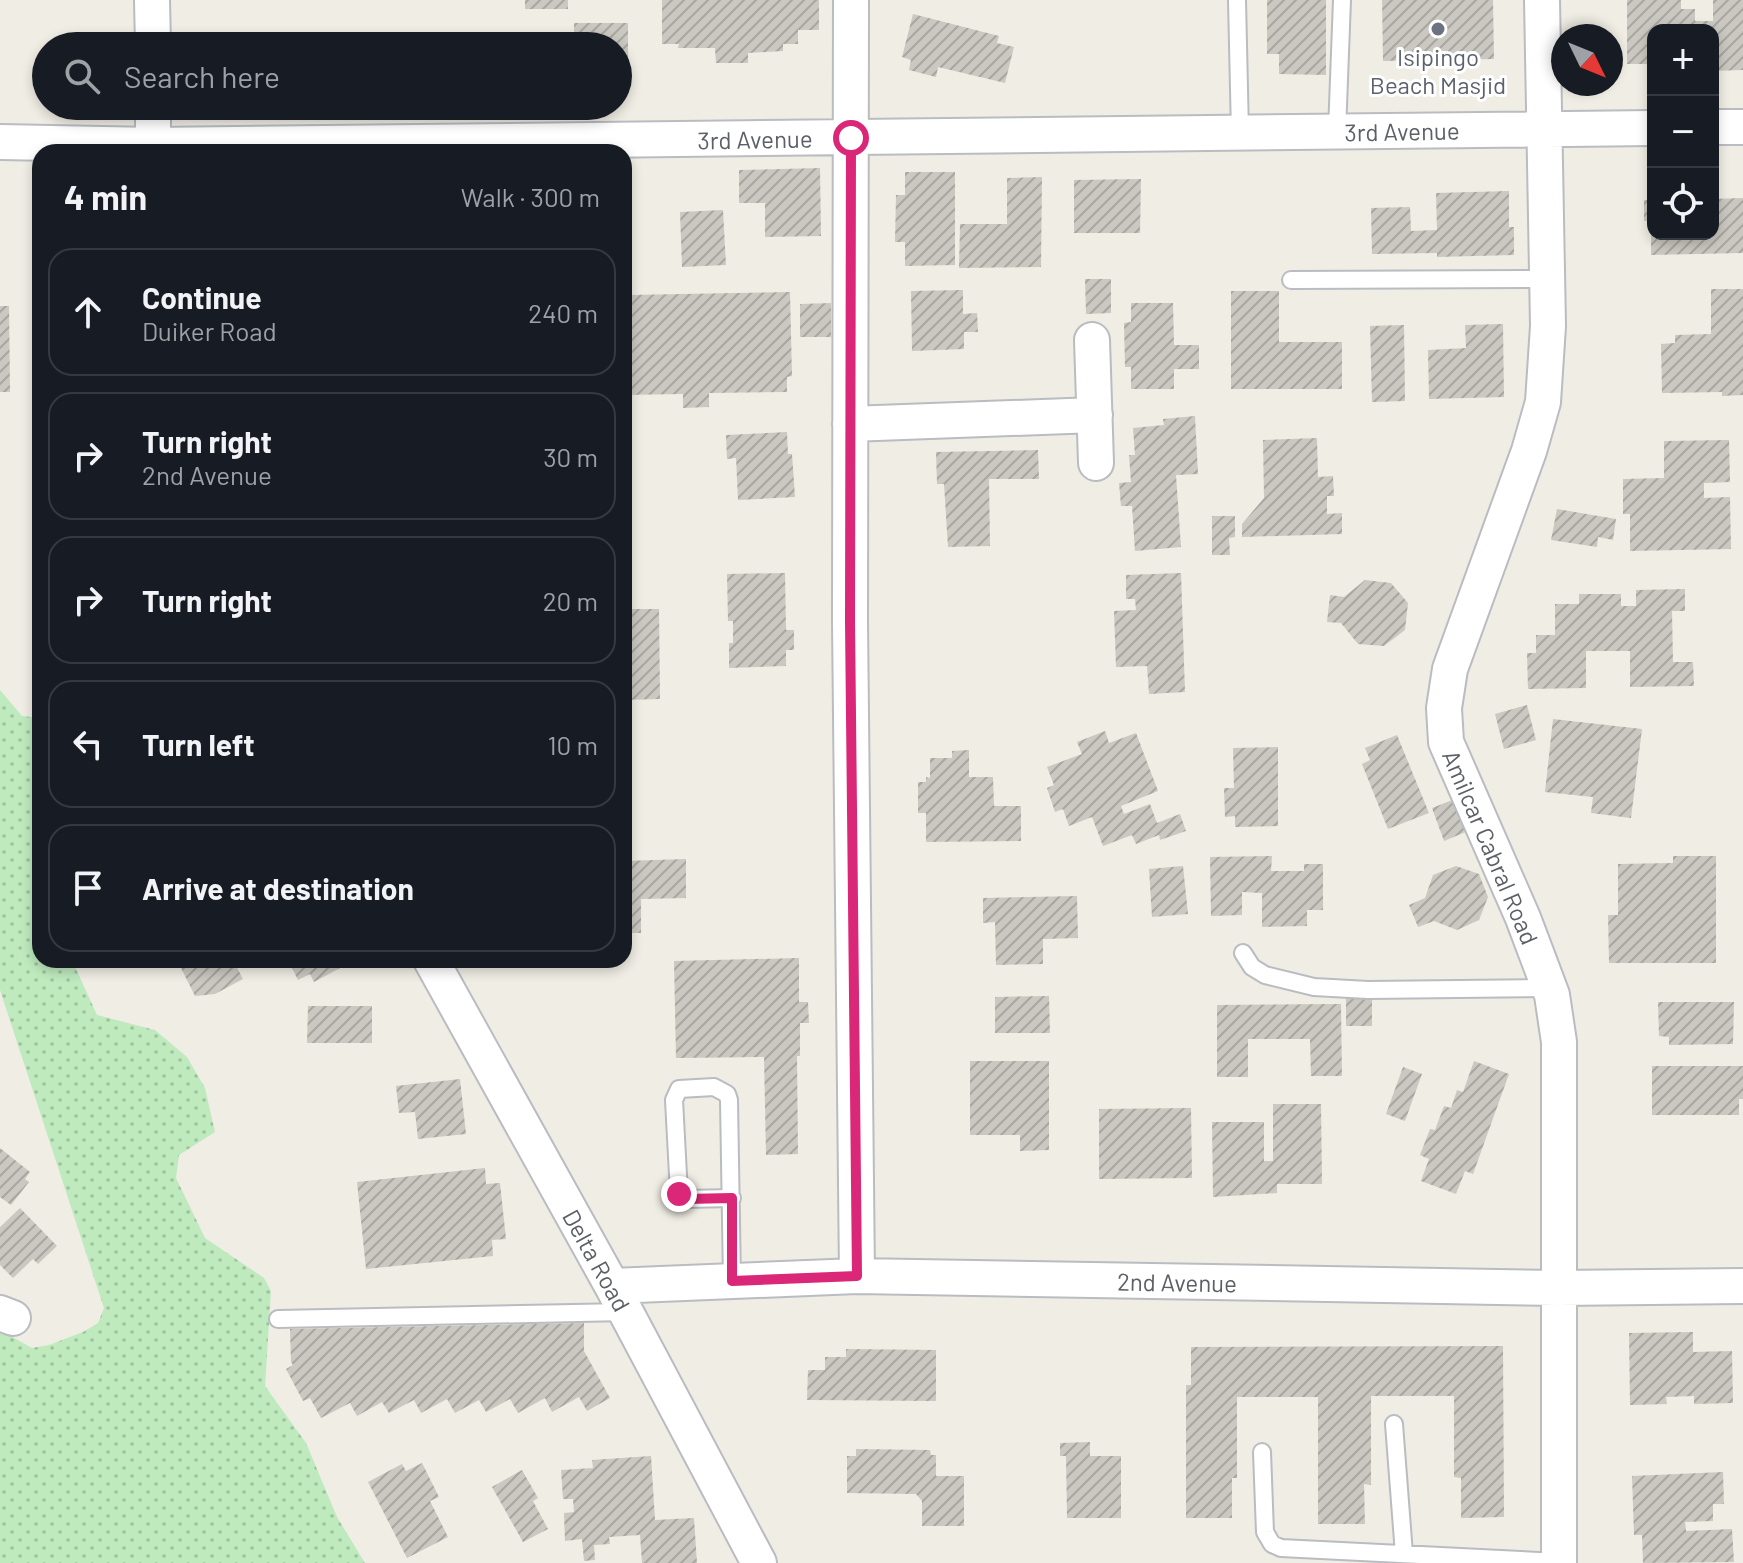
<!DOCTYPE html>
<html lang="en">
<head>
<meta charset="utf-8">
<style>
	body { margin:0; font-family:Barlow,sans-serif; background:#242831; color:#f1f3f6 }
	.controls { position:absolute; right:24px; top:24px; display:grid; overflow:hidden; border-radius:16px; box-shadow:0 4px 12px #0003 }
	.controls button { width:72px; height:72px; display:grid; place-items:center; padding:0; border:0; border-bottom:2px solid #363941; background:#171b24; color:#f1f3f6; font:40px sans-serif }
	.compass { position:absolute; left:1551px; top:24px; width:72px; height:72px; border-radius:50%; background:#171b24; box-shadow:0 4px 12px #0003; rotate:133deg }
	.stop { position:absolute; width:24px; height:24px; margin:-18px; border:6px solid #db2777; border-radius:50%; background:#fff }
	.stop.end { background:#db2777; border-color:#fff; box-shadow:0 2px 8px #0008 }
	.list { margin:0; padding:0; list-style:none }
	h2 { display:flex; justify-content:space-between; align-items:center; height:104px; margin:0; padding:0 32px; font-size:34px }
	h2 small { font-size:26px; font-weight:400; color:#9ea1a6 }
	.list li { display:grid; grid-template-columns:52px 1fr auto; gap:24px; align-items:center; box-sizing:border-box; height:128px; margin:0 16px 16px; padding:0 16px; border:2px solid #363941; border-radius:24px }
	.list b { display:block; font-size:30px; white-space:nowrap }
	.list p { margin:0; font-size:26px; white-space:nowrap; color:#9ea1a6 }
	.list em { font-size:26px; font-style:normal; color:#9ea1a6 }
	.icon { flex:none; width:44px; height:44px; fill:none; stroke:currentColor; stroke-width:2; stroke-linecap:round; stroke-linejoin:round }
	.map { position:relative; flex:none; width:1743px; height:1563px; overflow:hidden }
	.search { position:absolute; background:#171b24; box-shadow:0 4px 12px #0003; left:32px; top:32px; width:600px; height:88px; display:flex; align-items:center; gap:20px; box-sizing:border-box; padding:0 28px; border-radius:44px; color:#9ea1a6; font-size:30px }
	.panel { position:absolute; background:#171b24; box-shadow:0 4px 12px #0003; left:32px; top:144px; width:600px; height:824px; border-radius:24px }
	.map>svg:first-child { display:block }
	.grass { fill:url(#grass-dots) }
	.building { fill:url(#building-hatch) }
	.lines { fill:none; stroke-linecap:round; stroke-linejoin:round }
	.service-casing { stroke:#b9bcc1; stroke-width:20 }
	.minor-casing { stroke:#b9bcc1; stroke-width:38 }
	.service { stroke:#fff; stroke-width:16 }
	.minor { stroke:#fff; stroke-width:34 }
	.route { stroke:#db2777; stroke-width:10 }
	.worship-dot { fill:#6b7280; stroke:#fff; stroke-width:3 }
	.labels { text-anchor:middle; dominant-baseline:central; stroke-width:6; stroke-linejoin:round; paint-order:stroke }
	.worship-label { font-size:24px; fill:#5b616d; stroke:#fff }
	.street-label { font-size:24px; fill:#5c6066; stroke:#fff }
</style>
</head>
<body>
<div class="map">
<svg width="1743" height="1563" viewBox="0 0 1743 1563">
	<defs>
		<pattern id="grass-dots" width="8" height="8" patternUnits="userSpaceOnUse" patternTransform="scale(2)"><rect width="8" height="8" fill="#beeabe"/><path d="M2 2h.1M6 6h.1" fill="none" stroke="#9ec19e" stroke-width="1.8" stroke-linecap="round"/></pattern>
		<pattern id="building-hatch" width="6" height="6" patternUnits="userSpaceOnUse" patternTransform="scale(2)"><rect width="6" height="6" fill="#cbc8c1"/><path d="M-1 1l2-2M0 6l6-6M5 7l2-2" fill="none" stroke="#a8a6a1"/></pattern>
	</defs>
	<rect width="100%" height="100%" fill="#f0ede4"/>
	<path class="grass" d="M0 690 22 716 40 718V960H72L97 1015 155 1030 187 1057 205 1088 215 1132 179 1155 176 1178 205 1238 264 1278 271 1291 265 1386 306 1443 337 1517 365 1563H0V1330L32 1348 49 1345 83 1332 98 1323 104 1308 0 990Z"/>
	<path class="building" d="M525 0H568V9H525Z
		M662 0H819V30H798V44H783V51L748 53V63H716L715 48H678L679 44H662Z
		M1267 0H1326V75L1279 74V54H1267Z
		M1382 0H1493L1494 59 1383 61Z
		M1627 0H1681V9H1695V21H1713V0H1743V70L1713 71V30H1653V64H1627Z
		M913 14 999 36 997 43 1014 47 1005 83 938 67 936 77 909 70 911 60 902 57Z
		M574 23H628V92L618 91V46H534V36H574Z
		M820 168 821 236 765 237V203H739V170Z
		M905 172H955V265L905 266V242H895L896 195H905Z
		M1042 177 1041 267 959 268 960 224H1007V178Z
		M1141 179 1140 233H1074V180Z
		M1509 191V227H1514V255L1437 257V253L1372 254 1371 208 1410 207 1411 231 1437 230 1436 193Z
		M1743 198V253L1651 255V235L1713 234V199Z
		M1644 200H1653V221H1644Z
		M723 210 726 265 682 267 680 212Z
		M1085 279H1111V313L1086 314Z
		M1711 289H1743V395L1722 396V392L1662 393 1661 344 1675 343V335L1711 334Z
		M963 290V314L977 313 978 332H964V349L912 351 911 291Z
		M1231 291H1279V342H1342V389H1231Z
		M790 292 792 376 787 377V392L709 393V407L683 408V394L624 395V299H628V295Z
		M831 303V337H800V304Z
		M1131 303H1173L1174 345H1199V369H1174V389H1131V367H1125L1124 323 1131 322Z
		M0 306H9L10 392H0Z
		M1503 324 1504 397 1429 399 1428 350 1466 348 1465 325Z
		M1404 325 1405 401 1372 402 1370 326Z
		M1195 416 1198 474 1176 475 1181 547 1135 551 1132 506H1121L1119 483 1131 482 1129 455H1135L1133 428 1164 425 1163 419Z
		M787 432 788 454H792L795 497 738 500 736 458 727 459 726 435Z
		M1317 438 1318 477 1333 476 1334 496H1327V514L1342 513V534L1242 537V524L1264 498 1263 440Z
		M1729 440 1730 482 1704 483V498L1730 497 1731 549 1630 551V514H1623V479L1664 478V441Z
		M1038 450 1039 479H989L990 546 948 547 944 484H937L936 452Z
		M1557 509 1616 519 1613 540 1598 537 1597 547 1551 540Z
		M1212 516H1235V537L1229 538 1230 555H1212Z
		M785 573 786 630H794V650H786V666L729 668V643H733V621H728L727 574Z
		M1181 573 1185 692 1149 694 1147 666 1116 667 1114 611 1136 610 1135 599H1126V575Z
		M1365 580 1391 583 1408 603 1405 630 1384 646 1358 644 1341 623 1327 622 1330 595 1344 597Z
		M1685 589V611H1672L1673 662H1693L1694 686 1630 687V651H1586V688L1528 689 1527 653H1536V635H1555V604H1579V594H1621V606H1636V590Z
		M624 609H659L660 699 624 700Z
		M34 653H40V684H35Z
		M1527 705 1536 740 1504 749 1495 714Z
		M1553 719 1642 729 1631 818 1591 813 1593 797 1545 792Z
		M1105 731 1109 743 1136 733 1158 791 1121 806 1124 814 1150 804 1157 823 1180 814 1186 831 1160 840 1159 835 1136 844 1132 835 1103 846 1092 817 1069 826 1063 809 1055 812 1047 788 1054 785 1047 767 1082 754 1077 742Z
		M1397 735 1429 813 1388 829 1362 764 1370 760 1365 748Z
		M1278 747V826L1235 827V816L1225 817 1224 788H1234L1233 748Z
		M969 750V777H993L994 806H1021V841L926 842V813H918V782H926V777L930 778V758H952V751Z
		M1460 797 1473 829 1444 841 1432 808Z
		M1272 856 1271 871H1304V864H1323V910H1307V926L1262 927V893L1242 892V915L1211 916 1210 857Z
		M1673 856H1716V963H1609L1608 915H1618V864L1673 863Z
		M686 859V898L641 899V933H624V861Z
		M1183 866 1188 914 1152 917 1149 869Z
		M1456 866 1479 874 1488 897 1479 920 1457 930 1434 921 1418 927 1409 905 1425 898 1433 875Z
		M1077 896 1078 938 1043 939V964L996 965 995 922 983 923V898Z
		M799 958V1002H808L809 1023H800V1056H797L798 1154 766 1155 764 1057 676 1058 674 961Z
		M177 960H233L243 979 215 994 195 996Z
		M288 960H355L314 982 310 974 298 980Z
		M1346 995H1372V1026H1346Z
		M1049 996 1050 1033H995V997Z
		M1658 1002H1734L1733 1044 1669 1045V1037L1659 1036Z
		M1341 1004 1342 1076H1311L1310 1039H1248V1077H1217V1005Z
		M308 1006H372V1043H307Z
		M970 1061H1049V1150L1020 1151V1135H970Z
		M1474 1061 1509 1074 1473 1174 1465 1171 1456 1194 1421 1181 1429 1159 1420 1155 1430 1129 1435 1130 1444 1106 1451 1108 1457 1090 1463 1092Z
		M1652 1066H1743V1099H1739V1115H1652Z
		M1403 1067 1422 1074 1405 1121 1386 1114Z
		M460 1079 466 1134 418 1139 415 1112 399 1113 396 1086Z
		M1273 1104H1321L1322 1184H1277V1193L1213 1197 1212 1122H1264V1161H1273Z
		M1191 1108 1192 1178 1099 1179V1109Z
		M0 1148 30 1172 25 1179 29 1182 11 1205 0 1197Z
		M485 1168 486 1184 500 1183 506 1239 492 1240 493 1256 366 1269 357 1182Z
		M20 1208 57 1246 38 1264 33 1259 13 1278 0 1265V1227Z
		M584 1323V1351L610 1398 587 1411 579 1397 552 1412 545 1398 518 1413 510 1399 486 1412 479 1400 455 1413 447 1399 421 1413 414 1400 389 1413 382 1402 357 1416 350 1403 321 1418 310 1398 303 1401 286 1369 293 1365 291 1362 290 1329Z
		M1693 1332V1352L1732 1351 1733 1403 1694 1404V1396L1666 1397 1667 1404 1630 1405 1629 1333Z
		M1503 1346 1504 1517 1461 1518V1478L1454 1477V1396H1371V1485L1364 1484 1365 1524H1318V1397H1237V1478H1232V1518H1186V1385H1191V1347Z
		M846 1349 936 1350V1401L807 1400 808 1370H825V1357H846Z
		M1090 1442V1456H1121V1518H1067L1066 1456H1060V1443Z
		M856 1449 930 1450 931 1455H936V1476H964V1526H922V1501L916 1494 847 1493V1456H856Z
		M651 1456 655 1520 694 1518 697 1563H642L640 1535 609 1537 610 1544 594 1545 595 1560 584 1561 582 1539 565 1541 564 1513 574 1512 573 1499H563L561 1470 593 1468 592 1460Z
		M422 1463 439 1497 430 1501 448 1537 407 1558 368 1482 402 1464 406 1471Z
		M522 1470 538 1498 533 1501 548 1529 523 1542 492 1487Z
		M1723 1472 1724 1504H1713V1521L1685 1522 1686 1531 1732 1529 1734 1562 1643 1563 1642 1535H1634L1632 1476Z"/>
	<g class="lines">
		<defs>
			<path id="service" d="M1237 0 1240 133
				M1337 132 1342 0
				M1291 280 1547 279
				M1243 953 1252 967 1265 975 1314 987 1368 990 1549 988
				M732 1198 686 1199 679 1194 674 1100 679 1089 714 1087 727 1094 729 1100 732 1281
				M278 1319 626 1312
				M1394 1424 1404 1554
				M1262 1452 1265 1532 1272 1544 1281 1548 1559 1562"/>
			<path id="minor" d="M152 0 153 46
				M851 0 850 622 857 1276
				M1542 0 1548 326 1543 402 1529 451 1450 669 1444 708 1446 742 1523 918 1552 995 1559 1042V1563
				M153 106V152
				M1713 127H1743
				M0 142 154 145 1653 128
				M1092 340 1096 463
				M850 424 1095 415
				M431 960 612 1286 759 1563
				M612 1286 857 1276 1558 1288 1743 1286
				M0 1313 13 1318"/>
		</defs>
		<use href="#service" class="service-casing"/>
		<use href="#minor" class="minor-casing"/>
		<use href="#service" class="service"/>
		<use href="#minor" class="minor"/>
	</g>
	<g class="lines">
		<path class="route" d="M679 1194 686 1199 732 1198V1281L857 1276 850 622 851 138"/>
	</g>
	<circle class="worship-dot" cx="1438" cy="29" r="8"/>
	<g class="labels">
		<g class="worship-label">
			<text x="1438" y="56">Isipingo<tspan x="1438" dy="28">Beach Masjid</tspan></text>
		</g>
		<g class="street-label">
			<text transform="translate(1402 131) rotate(-1)">3rd Avenue</text>
			<text transform="translate(755 139) rotate(-1)">3rd Avenue</text>
			<text transform="translate(1491 847) rotate(67)">Amilcar Cabral Road</text>
			<text transform="translate(597 1260) rotate(61)">Delta Road</text>
			<text transform="translate(1177 1282) rotate(1)">2nd Avenue</text>
		</g>
	</g>
</svg>
<div class="controls">
<button>+</button>
<button>−</button>
<button><svg class="icon" aria-label="locate" viewBox="0 0 24 24"><circle cx="12" cy="12" r="6"/><path d="M12 2v4M12 18v4M2 12h4M18 12h4"/></svg></button>
</div>
<svg class="compass" viewBox="-18 -18 36 36"><path d="M0-13l5 13h-10z" fill="#e53935"/><path d="M0 13l5-13h-10z" fill="#9ea1a6"/></svg>
<div class="stop" style="left:851px;top:138px"></div>
<div class="stop end" style="left:679px;top:1194px"></div>
<div class="search"><svg class="icon" aria-label="search" viewBox="0 0 24 24"><circle cx="10" cy="10" r="6"/><path d="M15 15l6 6"/></svg>Search here</div>
<section class="panel">
<h2>4 min<small>Walk · 300 m</small></h2>
<ul class="list">
<li><svg class="icon" aria-label="ahead" viewBox="0 0 24 24"><path d="M12 20V5M6 11l6-6 6 6"/></svg><div><b>Continue</b><p>Duiker Road</p></div><em>240 m</em></li>
<li><svg class="icon" aria-label="right" viewBox="0 0 24 24"><path d="M7 20v-9h11M14 6l5 5-5 5"/></svg><div><b>Turn right</b><p>2nd Avenue</p></div><em>30 m</em></li>
<li><svg class="icon" aria-label="right" viewBox="0 0 24 24"><path d="M7 20v-9h11M14 6l5 5-5 5"/></svg><div><b>Turn right</b></div><em>20 m</em></li>
<li><svg class="icon" aria-label="left" viewBox="0 0 24 24"><path d="M17 20v-9H6M10 6l-5 5 5 5"/></svg><div><b>Turn left</b></div><em>10 m</em></li>
<li><svg class="icon" aria-label="arrive" viewBox="0 0 24 24"><path d="M6 21V4h12l-3 4 3 4H6"/></svg><div><b>Arrive at destination</b></div></li>
</ul>
</section>
</div>
</body>
</html>
